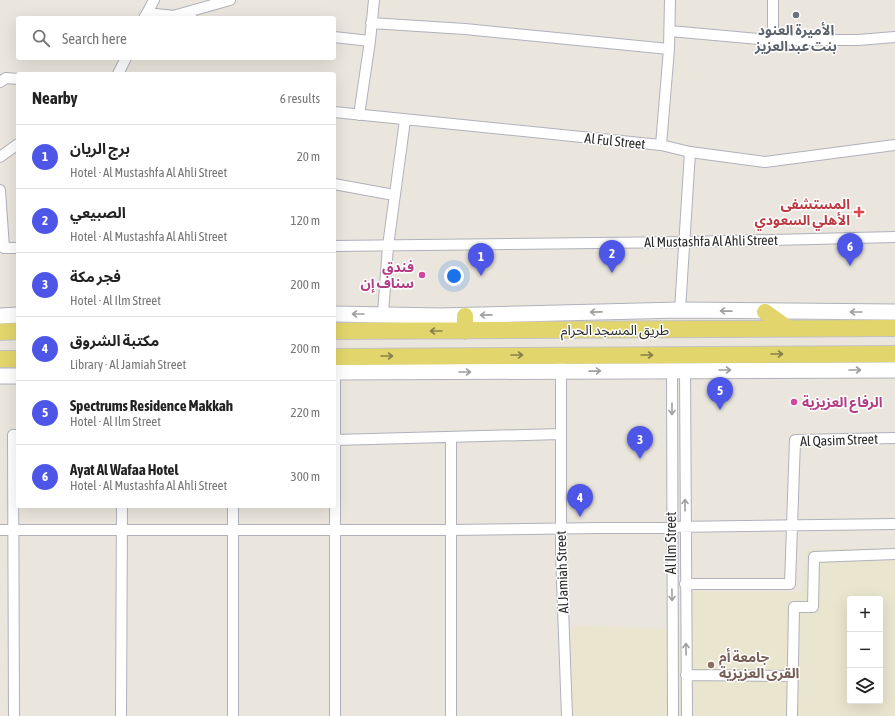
<!DOCTYPE html>
<html lang="en">
<head>
<meta charset="utf-8">
<style>
	body { margin:0; font-family:"Asap Condensed","Noto Sans Arabic",sans-serif; background:#f2f2f2; color:#222 }
	.controls { position:absolute; right:12px; bottom:12px; display:grid; overflow:hidden; border-radius:4px; box-shadow:0 4px 16px #0002 }
	.controls button { width:36px; height:36px; display:grid; place-items:center; padding:0; border:0; border-bottom:1px solid #e0e0e0; background:#fff; color:#222; font:20px sans-serif }
	.you { position:absolute; left:454px; top:276px; width:14px; height:14px; margin:-10px; border:3px solid #fff; border-radius:50%; background:#1a73e8; box-shadow:0 0 0 6px #1a73e833 }
	.badge { display:grid; place-items:center; width:26px; height:26px; border-radius:50%; background:#4e56e7; color:#fff; font-size:13px; font-weight:700 }
	.pin { position:absolute; translate:-50% -33px; filter:drop-shadow(0 1px 2px #0008) }
	.pin::after { content:''; position:absolute; top:21px; width:14px; height:12px; background:inherit; clip-path:polygon(0 0,100% 0,50% 100%) }
	.list { margin:0; padding:0; list-style:none }
	h2 { display:flex; justify-content:space-between; align-items:center; height:52px; margin:0; padding:0 16px; font-size:17px }
	h2 small { font-size:13px; font-weight:400; color:#767676 }
	.list li { display:grid; grid-template-columns:26px 1fr auto; gap:12px; align-items:center; box-sizing:border-box; height:64px; padding:0 16px; border-top:1px solid #e0e0e0 }
	.list b { display:block; font-size:15px; white-space:nowrap }
	.list p { margin:0; font-size:13px; white-space:nowrap; color:#767676 }
	.list em { font-size:13px; font-style:normal; color:#767676 }
	.icon { flex:none; width:22px; height:22px; fill:none; stroke:currentColor; stroke-width:2; stroke-linecap:round; stroke-linejoin:round }
	.map { position:relative; flex:none; width:895px; height:716px; overflow:hidden }
	.search { position:absolute; background:#fff; box-shadow:0 4px 16px #0002; left:16px; top:16px; width:320px; height:44px; display:flex; align-items:center; gap:10px; box-sizing:border-box; padding:0 14px; border-radius:4px; color:#767676; font-size:15px }
	.panel { position:absolute; background:#fff; box-shadow:0 4px 16px #0002; left:16px; top:72px; width:320px; height:436px; border-radius:4px }
	.map>svg:first-child { display:block }
	.education { fill:#eae5ce; fill-rule:evenodd }
	.lines { fill:none; stroke-linecap:round; stroke-linejoin:round }
	.street-casing { stroke:#b0b1bc; stroke-width:12 }
	.secondary-casing { stroke:#b0b1bc; stroke-width:17 }
	.primary-casing { stroke:#c3c3c3; stroke-width:18 }
	.street { stroke:#fff; stroke-width:10 }
	.secondary { stroke:#fff; stroke-width:15 }
	.primary { stroke:#e2d56b; stroke-width:16 }
	.oneway { stroke:#9f9f9f }
	.oneway2 { stroke:#86804a }
	.worship-dot { fill:#6b7280; stroke:#fff; stroke-width:1.5 }
	.health-dot { fill:#e0444e; stroke:#fff; stroke-width:1.5 }
	.hotel-dot { fill:#d1479c; stroke:#fff; stroke-width:1.5 }
	.education-dot { fill:#8d6e63; stroke:#fff; stroke-width:1.5 }
	.labels { text-anchor:middle; dominant-baseline:central; stroke-width:3; stroke-linejoin:round; paint-order:stroke }
	.worship-label { font-size:14px; font-weight:bold; fill:#5b616d; stroke:#fff }
	.street-label { font-size:14px; fill:#2a2a2a; stroke:#fff }
	.health-label { font-size:14px; font-weight:bold; fill:#be3a42; stroke:#fff; text-anchor:end }
	.hotel-label { font-size:14px; font-weight:bold; fill:#b23c85; stroke:#fff; text-anchor:end }
	.education-label { font-size:14px; font-weight:bold; fill:#785e54; stroke:#fff; text-anchor:start }
</style>
</head>
<body>
<div class="map">
<svg width="895" height="716" viewBox="0 0 895 716">
	<rect width="100%" height="100%" fill="#eae6dd"/>
	<path class="education" d="M895 548V716H572L571 626 692 630 691 591 802 592 807 549ZM850 599H880V701H850Z"/>
	<g class="lines">
		<defs>
			<path id="street" d="M147 13 154 0
				M173 16 230 0
				M144 18 147 13 192 18
				M371 23 465 29 669 49
				M670 31 770 40H858L895 37
				M334 37 370 41
				M773 40V0
				M118 74 126 58
				M0 82 6 78 18 79
				M334 112 661 145 690 152 765 162 895 145
				M359 115 370 41 374 0
				M661 145 669 49 670 0
				M0 157 18 144
				M334 184 394 195
				M0 190 4 248H18
				M334 246 685 242 895 237
				M680 310 690 152
				M383 314 388 246 405 120
				M561 366V554L567 716
				M672 370 673 716
				M685 370 687 716
				M335 372V716
				M334 440 561 434
				M0 530H451L895 524
				M685 584H790L795 440 895 438
				M686 675 794 676
				M14 716 13 435H18
				M121 716 122 506
				M233 716V506
				M451 716V437
				M792 716 794 607H813L814 557 895 554"/>
			<path id="secondary" d="M334 314 441 316 680 310 895 312
				M0 316 18 315
				M334 372 895 370
				M0 376H18"/>
			<path id="primary" d="M765 312 789 329
				M465 316V331
				M334 331 895 328
				M0 332 18 331
				M334 357 895 354
				M0 359H18"/>
		</defs>
		<use href="#street" class="street-casing"/>
		<use href="#secondary" class="secondary-casing"/>
		<use href="#primary" class="primary-casing"/>
		<use href="#street" class="street"/>
		<use href="#secondary" class="secondary"/>
		<use href="#primary" class="primary"/>
	</g>
	<defs><path id="oneway-shaft" d="M-6 0H5M1.5-3L5.5 0L1.5 3" fill="none" stroke-width="1.6" stroke-linecap="round" stroke-linejoin="round"/></defs>
	<g class="oneway">
		<use href="#oneway-shaft" transform="translate(726 311) rotate(-179)"/>
		<use href="#oneway-shaft" transform="translate(596 312) rotate(179)"/>
		<use href="#oneway-shaft" transform="translate(856 312) rotate(180)"/>
		<use href="#oneway-shaft" transform="translate(358 314) rotate(-180)"/>
		<use href="#oneway-shaft" transform="translate(486 315) rotate(179)"/>
		<use href="#oneway-shaft" transform="translate(725 370)"/>
		<use href="#oneway-shaft" transform="translate(855 370)"/>
		<use href="#oneway-shaft" transform="translate(595 371) rotate(-1)"/>
		<use href="#oneway-shaft" transform="translate(465 372)"/>
		<use href="#oneway-shaft" transform="translate(672 409) rotate(90)"/>
		<use href="#oneway-shaft" transform="translate(685 505) rotate(-90)"/>
		<use href="#oneway-shaft" transform="translate(672 595) rotate(89)"/>
		<use href="#oneway-shaft" transform="translate(686 649) rotate(-91)"/>
	</g>
	<g class="oneway2">
		<use href="#oneway-shaft" transform="translate(436 331) rotate(-180)"/>
		<use href="#oneway-shaft" transform="translate(777 354)"/>
		<use href="#oneway-shaft" transform="translate(517 355)"/>
		<use href="#oneway-shaft" transform="translate(647 355)"/>
		<use href="#oneway-shaft" transform="translate(387 356)"/>
	</g>
	<circle class="worship-dot" cx="796" cy="15" r="4"/>
	<path class="health-dot" d="M857 206h4v4h4v4h-4v4h-4v-4h-4v-4h4z"/>
	<g class="hotel-dot">
		<circle cx="422" cy="275" r="4"/>
		<circle cx="794" cy="402" r="4"/>
	</g>
	<circle class="education-dot" cx="711" cy="665" r="4"/>
	<g class="labels">
		<g class="worship-label">
			<text x="796" y="30">الأميرة العنود<tspan x="796" dy="16">بنت عبدالعزيز</tspan></text>
		</g>
		<g class="street-label">
			<text transform="translate(615 141) rotate(6)">Al Ful Street</text>
			<text transform="translate(711 241) rotate(-1)">Al Mustashfa Al Ahli Street</text>
			<text x="615" y="330">طريق المسجد الحرام</text>
			<text transform="translate(839 440) rotate(-2)">Al Qasim Street</text>
			<text transform="translate(671 543) rotate(-90)">Al Ilm Street</text>
			<text transform="translate(562 572) rotate(-92)">Al Jamiah Street</text>
		</g>
		<g class="health-label">
			<text x="850" y="204">المستشفى<tspan x="850" dy="16">الأهلي السعودي</tspan></text>
		</g>
		<g class="hotel-label">
			<text x="414" y="267">فندق<tspan x="414" dy="16">سناف إن</tspan></text>
			<text x="802" y="402" text-anchor="start">الرفاع العزيزية</text>
		</g>
		<g class="education-label">
			<text x="719" y="657">جامعة أم<tspan x="719" dy="16">القرى العزيزية</tspan></text>
		</g>
	</g>
</svg>
<div class="controls">
<button>+</button>
<button>−</button>
<button><svg class="icon" aria-label="layers" viewBox="0 0 24 24"><path d="M12 4l9 5-9 5-9-5zM3 14l9 5 9-5"/></svg></button>
</div>
<div class="you"></div>
<div class="pin badge" style="left:481px;top:276px">1</div>
<div class="pin badge" style="left:612px;top:273px">2</div>
<div class="pin badge" style="left:640px;top:459px">3</div>
<div class="pin badge" style="left:580px;top:517px">4</div>
<div class="pin badge" style="left:720px;top:410px">5</div>
<div class="pin badge" style="left:850px;top:266px">6</div>
<div class="search"><svg class="icon" aria-label="search" viewBox="0 0 24 24"><circle cx="10" cy="10" r="6"/><path d="M15 15l6 6"/></svg>Search here</div>
<section class="panel">
<h2>Nearby<small>6 results</small></h2>
<ul class="list">
<li><span class="badge">1</span><div><b>برج الريان</b><p>Hotel · Al Mustashfa Al Ahli Street</p></div><em>20 m</em></li>
<li><span class="badge">2</span><div><b>الصبيعي</b><p>Hotel · Al Mustashfa Al Ahli Street</p></div><em>120 m</em></li>
<li><span class="badge">3</span><div><b>فجر مكة</b><p>Hotel · Al Ilm Street</p></div><em>200 m</em></li>
<li><span class="badge">4</span><div><b>مكتبة الشروق</b><p>Library · Al Jamiah Street</p></div><em>200 m</em></li>
<li><span class="badge">5</span><div><b>Spectrums Residence Makkah</b><p>Hotel · Al Ilm Street</p></div><em>220 m</em></li>
<li><span class="badge">6</span><div><b>Ayat Al Wafaa Hotel</b><p>Hotel · Al Mustashfa Al Ahli Street</p></div><em>300 m</em></li>
</ul>
</section>
</div>
</body>
</html>
